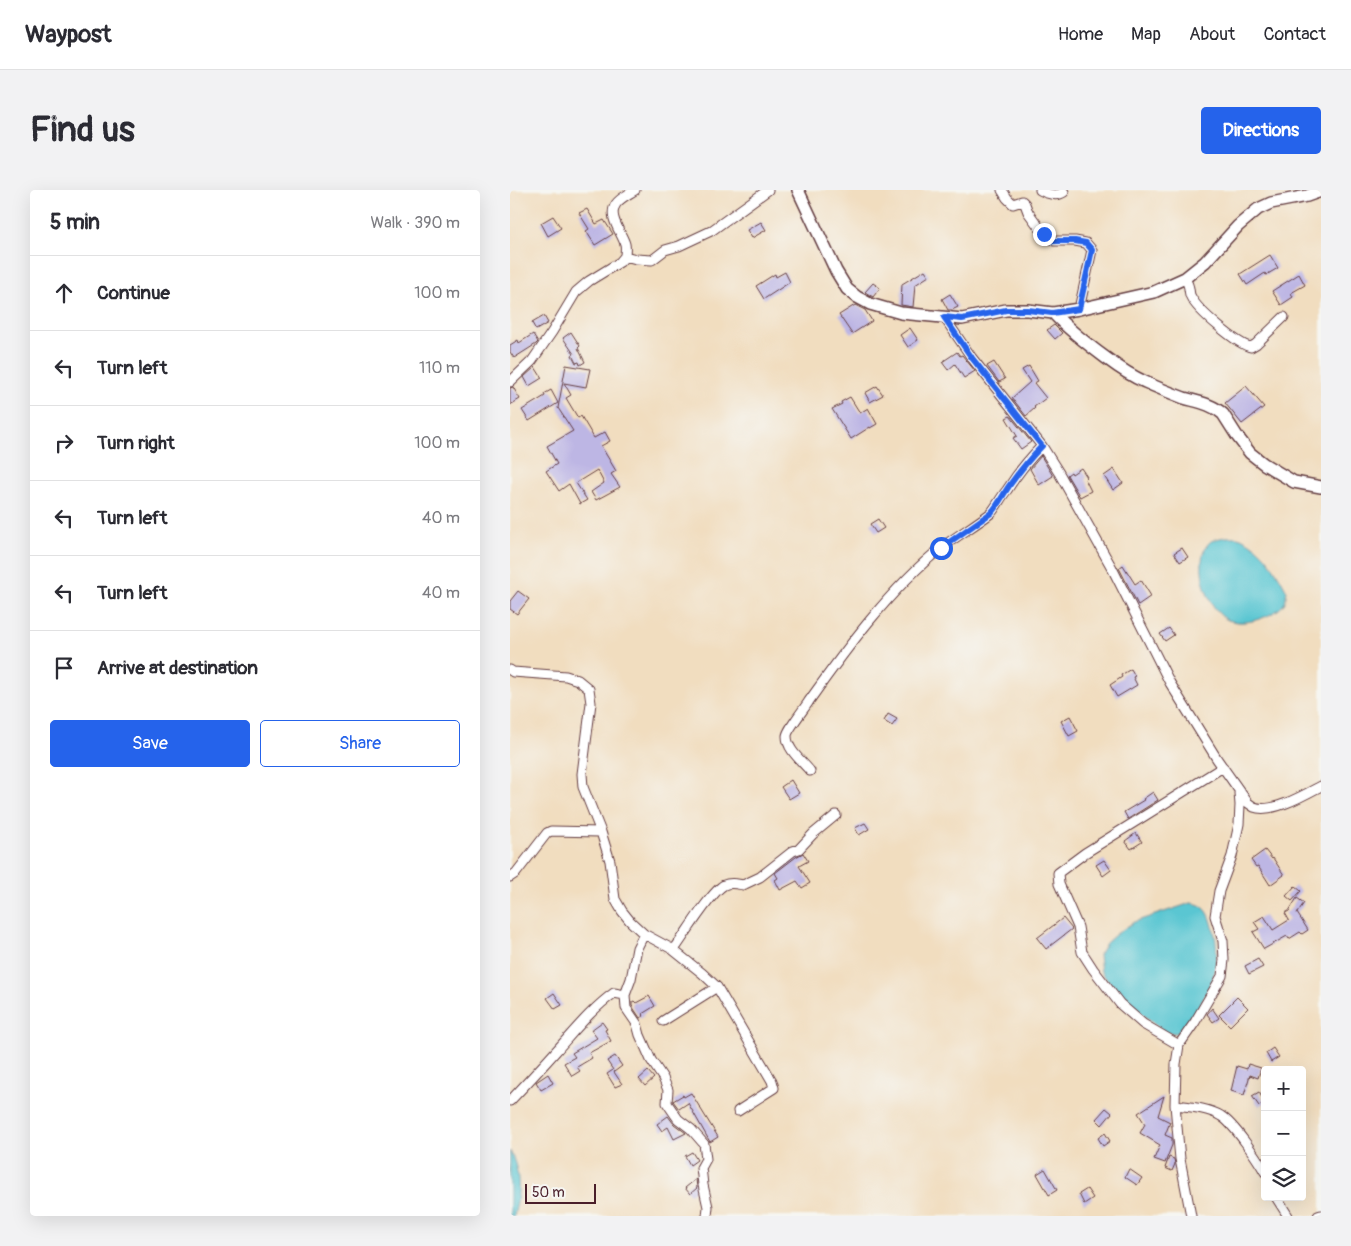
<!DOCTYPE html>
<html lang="en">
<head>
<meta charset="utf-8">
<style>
	body { margin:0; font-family:Pangolin,sans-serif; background:#f2f2f3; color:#2b2b33 }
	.controls { position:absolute; right:15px; bottom:15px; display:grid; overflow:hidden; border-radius:5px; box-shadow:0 5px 20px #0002 }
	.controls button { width:45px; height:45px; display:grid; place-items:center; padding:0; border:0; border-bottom:1px solid #e1e1e2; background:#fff; color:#2b2b33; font:25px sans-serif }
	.scale { position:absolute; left:15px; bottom:12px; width:71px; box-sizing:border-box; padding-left:5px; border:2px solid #4a1f2b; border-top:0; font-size:14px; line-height:18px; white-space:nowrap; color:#4a1f2b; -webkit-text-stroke:4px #f6f6f2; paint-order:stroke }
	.stop { position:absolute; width:15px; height:15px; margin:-11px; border:4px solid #2563eb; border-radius:50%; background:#fff }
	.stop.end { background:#2563eb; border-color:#fff; box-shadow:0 1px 5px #0008 }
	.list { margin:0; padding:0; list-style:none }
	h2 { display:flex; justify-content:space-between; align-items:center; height:65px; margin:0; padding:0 20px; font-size:21px }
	h2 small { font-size:16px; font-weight:400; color:#7c7c81 }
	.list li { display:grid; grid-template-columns:32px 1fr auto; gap:15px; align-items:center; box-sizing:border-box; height:75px; padding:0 20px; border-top:1px solid #e1e1e2 }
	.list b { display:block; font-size:19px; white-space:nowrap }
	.list em { font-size:16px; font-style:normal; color:#7c7c81 }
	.actions { display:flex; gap:10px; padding:15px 20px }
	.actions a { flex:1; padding:11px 0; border:1px solid #2563eb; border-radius:5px; text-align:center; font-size:18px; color:#2563eb }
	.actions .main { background:#2563eb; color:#fff }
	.icon { flex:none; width:28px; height:28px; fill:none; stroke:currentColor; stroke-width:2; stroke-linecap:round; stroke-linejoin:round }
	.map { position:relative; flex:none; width:811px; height:1026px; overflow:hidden; border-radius:5px }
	header { display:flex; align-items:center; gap:30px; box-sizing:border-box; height:70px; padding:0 25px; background:#fff; border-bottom:1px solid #e1e1e2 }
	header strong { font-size:24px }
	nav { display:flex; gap:28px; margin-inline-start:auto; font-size:18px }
	.intro { display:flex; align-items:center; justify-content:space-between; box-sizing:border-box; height:120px; padding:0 30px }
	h1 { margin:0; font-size:35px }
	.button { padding:12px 22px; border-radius:5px; background:#2563eb; color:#fff; font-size:18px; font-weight:700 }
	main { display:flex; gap:30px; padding:0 30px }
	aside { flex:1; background:#fff; border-radius:5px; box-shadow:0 5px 20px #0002 }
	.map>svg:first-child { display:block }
	.water { fill:#5ac6d2; stroke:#52727e }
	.building { fill:#bdb6e4 }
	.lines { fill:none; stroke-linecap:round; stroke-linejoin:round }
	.minor-casing { stroke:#633c41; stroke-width:11 }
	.tertiary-casing { stroke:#633c41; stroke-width:14 }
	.minor { stroke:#fff; stroke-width:9 }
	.tertiary { stroke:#fff; stroke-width:11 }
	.route { stroke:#2563eb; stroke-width:6 }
</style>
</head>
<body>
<header>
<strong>Waypost</strong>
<nav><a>Home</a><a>Map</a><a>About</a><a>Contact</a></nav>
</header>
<div class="intro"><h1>Find us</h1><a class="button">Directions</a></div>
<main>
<aside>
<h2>5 min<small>Walk · 390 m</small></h2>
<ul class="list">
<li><svg class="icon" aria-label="ahead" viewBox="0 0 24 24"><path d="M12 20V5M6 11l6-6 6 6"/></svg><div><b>Continue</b></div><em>100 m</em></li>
<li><svg class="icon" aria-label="left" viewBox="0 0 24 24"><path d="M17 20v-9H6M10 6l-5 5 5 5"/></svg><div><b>Turn left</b></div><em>110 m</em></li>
<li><svg class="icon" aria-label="right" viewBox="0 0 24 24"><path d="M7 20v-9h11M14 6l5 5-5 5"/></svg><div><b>Turn right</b></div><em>100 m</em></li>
<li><svg class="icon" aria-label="left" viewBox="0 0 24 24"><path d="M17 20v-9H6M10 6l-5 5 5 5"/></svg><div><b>Turn left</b></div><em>40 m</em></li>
<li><svg class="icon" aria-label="left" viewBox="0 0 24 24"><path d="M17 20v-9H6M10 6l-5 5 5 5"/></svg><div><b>Turn left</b></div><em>40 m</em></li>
<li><svg class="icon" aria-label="arrive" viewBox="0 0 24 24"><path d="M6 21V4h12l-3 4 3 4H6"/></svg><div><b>Arrive at destination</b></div></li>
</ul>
<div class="actions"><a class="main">Save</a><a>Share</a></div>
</aside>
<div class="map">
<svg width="811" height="1026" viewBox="0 0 811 1026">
	<rect width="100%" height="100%" fill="#f6f6f2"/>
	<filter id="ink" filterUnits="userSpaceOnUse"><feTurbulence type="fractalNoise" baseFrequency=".02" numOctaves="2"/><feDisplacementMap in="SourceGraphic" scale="10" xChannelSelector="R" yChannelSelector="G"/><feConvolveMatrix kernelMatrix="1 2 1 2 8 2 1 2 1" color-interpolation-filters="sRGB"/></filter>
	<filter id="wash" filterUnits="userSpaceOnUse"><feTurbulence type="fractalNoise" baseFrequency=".0096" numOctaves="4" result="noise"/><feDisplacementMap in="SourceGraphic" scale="20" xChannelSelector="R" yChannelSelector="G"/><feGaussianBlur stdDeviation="1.12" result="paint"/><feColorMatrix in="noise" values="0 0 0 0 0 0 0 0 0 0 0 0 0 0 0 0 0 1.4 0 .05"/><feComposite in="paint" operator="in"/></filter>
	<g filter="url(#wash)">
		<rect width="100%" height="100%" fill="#f1ddbf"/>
		<path class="water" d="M716 347C721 347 727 346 731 348 754 358 766 380 777 401 776 404 776 410 775 412 771 420 760 425 752 428 741 432 730 434 718 430 697 421 683 372 698 354 702 349 710 348 716 347Z
			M681 713C694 714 699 722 702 733 716 780 697 809 667 843H656L613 809 591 782 589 765 596 753 605 745 624 732Z
			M0 961C11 984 10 1002 4 1026H0Z"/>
		<g id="blocks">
			<path class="building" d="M77 19 86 34 94 30 103 44 85 55 76 41 79 39 69 23Z
				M43 26 51 38 38 46 31 33Z
				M251 32 256 40 242 48 237 40Z
				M760 65 768 78 756 85 755 83 737 95 730 84Z
				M415 80 419 86 405 95 403 117 391 115 392 94Z
				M275 82 280 92 254 109 246 96 265 84 266 87Z
				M789 84 795 95 781 103 783 107 771 115 762 101Z
				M363 93 370 98 363 107 355 102Z
				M440 104 448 117 442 120H438L432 109Z
				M345 115 355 120 362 131 342 144 329 125Z
				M34 126 38 133 26 140 22 133Z
				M544 135 552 143 545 149 537 140Z
				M400 138 408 150 398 157 390 145Z
				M61 142 70 156 68 158 75 172 70 175 69 172 66 173 62 165 64 164 53 148Z
				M23 144 28 152 26 154 4 168 0 162V155L8 150 9 153Z
				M447 162 450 166 452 165 465 181 454 188 445 174 438 180 432 172Z
				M484 172 495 189 489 192 477 176Z
				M56 175 80 179 76 197 54 193 61 205 56 208 68 228 71 226 84 248 95 242 100 251 91 256 106 281 101 284 110 297 86 310 81 302 94 293 87 280 66 293 77 310 70 314 59 294 49 301 36 281 47 274 37 256 63 241 48 218Z
				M519 176 528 191 524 193 536 208 524 217 525 218 516 226 502 208 520 192 512 180Z
				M25 177 32 188 19 196 14 187Z
				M367 196 373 205 360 212 355 203Z
				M736 196 754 217 732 234 715 213Z
				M3 197 10 209 0 215V198Z
				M41 200 48 213 19 231 12 220 35 206 34 204Z
				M340 207 350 223 358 218 367 234 360 238V237L341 249 322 219 332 214 331 212Z
				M500 226 521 252 511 259 503 248 507 246 496 228Z
				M531 266 543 286 529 295 520 279Z
				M571 278 577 287 575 289 581 301 570 307 557 285 561 282 562 284Z
				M604 279 613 293 603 300 594 286Z
				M368 329 374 338 366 343 360 334Z
				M672 358 678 367 670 372 664 363Z
				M613 375 625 394 631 390 641 406 628 415 609 378Z
				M8 401 19 409 7 424 0 419V411Z
				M659 438 664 445 655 451 650 444Z
				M621 479 625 486 623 487 627 495 607 507 600 495 612 487 611 485Z
				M378 524 387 529 382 536 374 531Z
				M560 526 568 541 559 546 551 531Z
				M281 590 289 603 279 609 271 597Z
				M643 602 648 610 618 629 614 622 634 610 633 609Z
				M355 633 359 639 349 645 345 638Z
				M626 643 632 652 621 659 615 651Z
				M755 660 762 669 763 668 774 685 760 695 748 676 746 677 741 670Z
				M293 663 298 671 289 676 300 693 292 698 287 691 270 700 265 690 268 688 265 683 286 667Z
				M594 670 601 680 593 686 586 675Z
				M785 696 791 701 782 711 776 706Z
				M787 708 794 713 787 723 798 740 792 744 790 742 779 749 777 746 754 759 743 742 749 739 744 732 754 726 763 740 779 730 775 723 779 721Z
				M553 728 562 739 536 759 527 748Z
				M748 769 753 777 739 784 735 776Z
				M44 803 52 815 45 819 37 808Z
				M139 806 145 816 132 824 134 826 130 828 122 816V812L124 811 126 813Z
				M727 807 738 818 720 836 709 825Z
				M702 818 709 828 703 832 697 824Z
				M92 832 97 839 95 840 101 851 79 863 82 868 67 877 70 881 62 886 54 873 65 867 62 863 87 848 81 840Z
				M763 858 769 867 761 872 756 863Z
				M105 866 112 876 104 882 112 894 105 897 97 884 103 880 97 871Z
				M738 874 751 878 748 888 740 885 734 905 721 901 727 876 737 879Z
				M138 881 144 888 135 896 129 889Z
				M38 884 43 893 31 900 26 892Z
				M749 902 755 913 749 916 742 906Z
				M181 903 208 947 200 952 178 913 169 919 163 911 173 905 174 907Z
				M654 906 648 926 660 932 655 945 662 948V955L655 973 644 969 650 955 630 943 635 934 628 923Z
				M596 918 602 923 592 935 586 929Z
				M158 926 164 934 176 943 164 949 158 937 152 941 147 934Z
				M595 943 600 951 593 956 588 948Z
				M182 962 187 970 180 975 175 966Z
				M659 967 664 969 665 974 662 981 655 978Z
				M535 979 547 1000 539 1005 527 984Z
				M619 979 632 988 627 995 615 987Z
				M186 989 187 998 180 1004 175 998Z
				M577 999 583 1008 574 1014 569 1004Z"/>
		</g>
	</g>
	<g filter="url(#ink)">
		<use href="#blocks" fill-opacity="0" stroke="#633c41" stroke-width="1"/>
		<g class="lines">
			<defs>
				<path id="minor" d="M492 0 497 8 503 14 512 11 515 14 518 22 534 44 544 51H565L576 53 582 60 569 119
					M530 0C537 4 547 7 554 2
					M115 66 126 69 142 70 155 60 169 56 201 41 258 0
					M675 88C677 92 679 96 679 99 680 103 679 104 681 107 687 120 728 155 741 157L746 154 774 127
					M434 127 462 168 532 256 549 283 602 378 660 493 707 569 738 613C740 614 742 616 744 617 762 624 796 604 811 596
					M0 192 22 171 42 142 66 102 79 91 110 72 115 66C115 63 116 58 115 54 112 43 97 26 106 14 110 8 119 4 125 0
					M0 480 3 482 56 486 68 490 79 499 81 513 72 584 73 597 91 642 100 671 105 709 112 721 120 731 134 744 162 759 166 757C176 743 202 701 214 695 221 692 227 694 233 695L250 687 283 661 289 659 303 644 326 625
					M300 581C292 571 277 560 277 546 277 540 295 518 299 511 336 459 381 398 431 358 447 346 465 335 481 323 487 316 491 307 497 300 507 284 518 270 532 256
					M0 687 6 683 37 643 41 641 91 642
					M134 744 127 758 121 789 115 805 116 818 127 834 130 845 141 870 153 888 158 900 157 913 168 929 181 939 194 954 196 969 191 978 192 986 193 995 198 1017 197 1026
					M162 759 192 783 207 797 262 891 264 898 228 921
					M153 831 207 797
					M669 855 633 834 610 814 583 779 572 762 568 737 549 694 548 683 575 663 713 577
					M0 911C16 894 32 877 47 860 65 840 83 818 104 803L115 805
					M665 915C680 917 697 918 711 926 724 934 747 968 755 982
					M766 1007 778 1026
					M681 1026 670 969 665 915 666 874 669 855 685 832 712 786 714 770 713 751 705 726 709 701 722 666 729 634 730 615 729 603
					M808 1026 811 1025"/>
				<path id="tertiary" d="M288 0 326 81 337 99 347 107 360 114 391 123 452 129 496 120H518L543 123 569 119 644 102 675 88 695 72 728 36 748 19 761 13 797 6 811 1
					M543 123C559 140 577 154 596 168 608 177 621 186 635 192 648 198 661 203 674 208 688 212 702 214 713 224L727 246 740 263 754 274 784 292 811 297"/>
			</defs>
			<use href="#minor" class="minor-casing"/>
			<use href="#tertiary" class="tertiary-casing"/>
			<use href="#minor" class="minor"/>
			<use href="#tertiary" class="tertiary"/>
		</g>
	</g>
	<g class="lines" filter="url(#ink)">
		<path class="route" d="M431 358 481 323C488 315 493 305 499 296 509 282 519 269 532 256L462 168 434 127 452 129 496 120H518L542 123 569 119 582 60 576 53 565 51H544L534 44"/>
	</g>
</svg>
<div class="controls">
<button>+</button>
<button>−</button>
<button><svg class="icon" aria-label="layers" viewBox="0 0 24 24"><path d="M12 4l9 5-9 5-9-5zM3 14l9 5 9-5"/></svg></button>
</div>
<div class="scale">50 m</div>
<div class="stop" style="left:431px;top:358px"></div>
<div class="stop end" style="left:534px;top:44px"></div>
</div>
</main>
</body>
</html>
